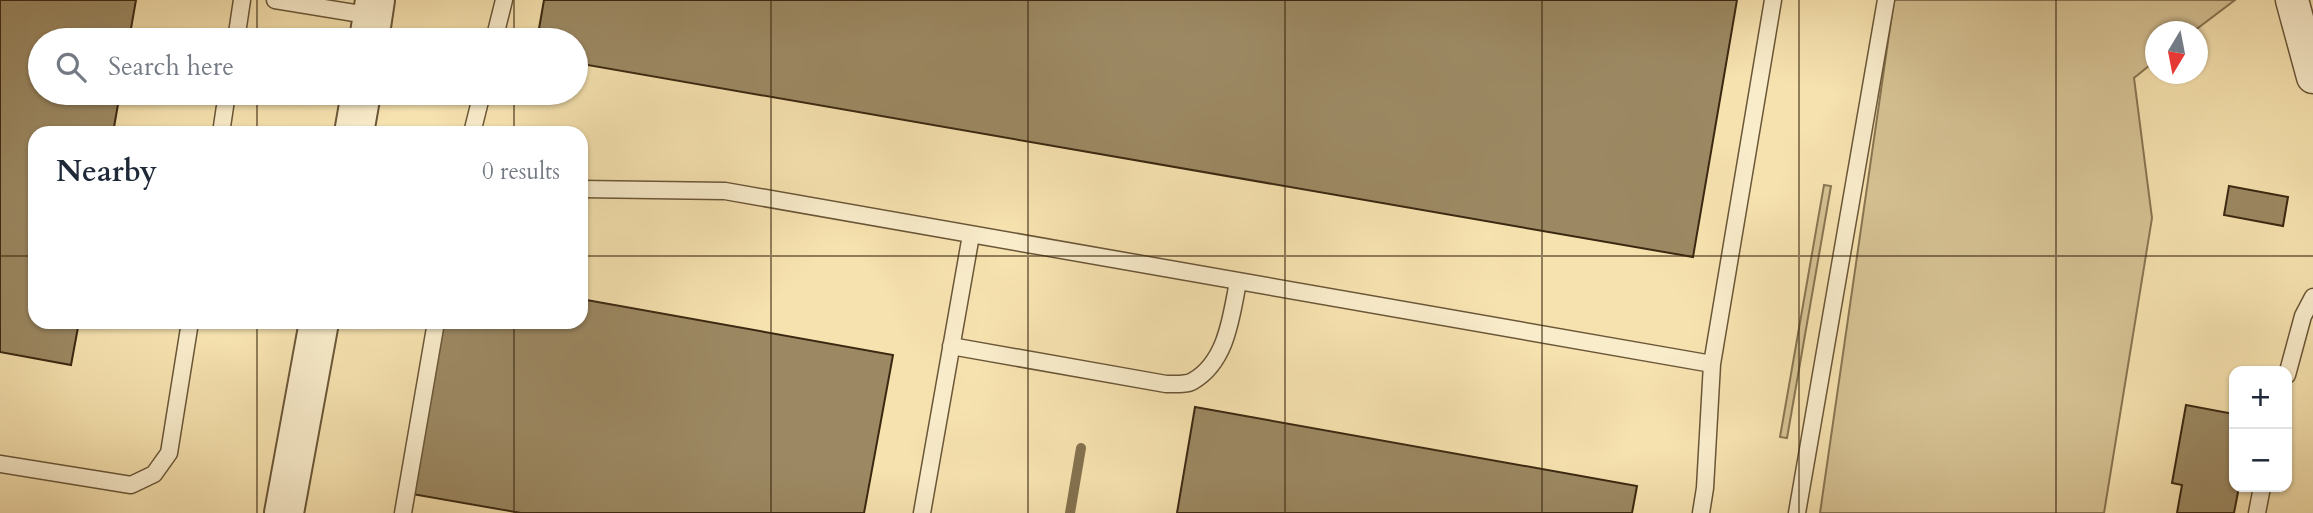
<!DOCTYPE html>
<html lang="en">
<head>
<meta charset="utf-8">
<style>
	body { margin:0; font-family:Cardo,serif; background:#f6f6f7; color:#1f2937 }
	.controls { position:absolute; right:21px; bottom:21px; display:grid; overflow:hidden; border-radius:14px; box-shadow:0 2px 5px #0004 }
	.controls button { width:63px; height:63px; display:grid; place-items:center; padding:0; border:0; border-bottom:2px solid #e0e1e3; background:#fff; color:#1f2937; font:35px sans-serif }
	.compass { position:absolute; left:2145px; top:21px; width:63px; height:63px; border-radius:50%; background:#fff; box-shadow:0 2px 5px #0004; rotate:190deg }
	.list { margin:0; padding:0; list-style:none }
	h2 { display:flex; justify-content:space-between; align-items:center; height:91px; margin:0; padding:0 28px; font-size:30px }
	h2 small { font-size:23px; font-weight:400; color:#747a83 }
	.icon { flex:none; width:38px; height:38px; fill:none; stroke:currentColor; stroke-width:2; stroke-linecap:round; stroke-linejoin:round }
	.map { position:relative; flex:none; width:2313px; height:513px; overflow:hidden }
	.search { position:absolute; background:#fff; box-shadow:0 2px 5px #0004; left:28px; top:28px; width:560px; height:77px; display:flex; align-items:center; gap:18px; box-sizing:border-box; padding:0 24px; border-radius:38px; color:#747a83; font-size:26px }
	.panel { position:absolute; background:#fff; box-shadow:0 2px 5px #0004; left:28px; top:126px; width:560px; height:203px; border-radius:21px }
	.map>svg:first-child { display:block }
	.green { fill:#d6c294; stroke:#887552; stroke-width:2 }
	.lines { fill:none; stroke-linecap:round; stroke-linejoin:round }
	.stream { stroke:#85724f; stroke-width:10 }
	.building { fill:#9c8963; stroke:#3b2811; stroke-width:2 }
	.service-casing { stroke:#6a5638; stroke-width:19 }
	.minor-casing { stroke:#6a5638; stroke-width:35 }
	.tertiary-casing { stroke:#6a5638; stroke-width:42 }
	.service { stroke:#f9eccb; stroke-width:16 }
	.minor { stroke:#f9eccb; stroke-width:32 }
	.tertiary { stroke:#f9eccb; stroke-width:38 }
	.grid { fill:none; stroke:#3b2811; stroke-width:2; stroke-opacity:0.55 }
</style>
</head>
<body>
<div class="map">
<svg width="2313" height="513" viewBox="0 0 2313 513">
	<rect width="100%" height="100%" fill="#f6e2af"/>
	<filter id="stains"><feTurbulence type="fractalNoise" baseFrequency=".00286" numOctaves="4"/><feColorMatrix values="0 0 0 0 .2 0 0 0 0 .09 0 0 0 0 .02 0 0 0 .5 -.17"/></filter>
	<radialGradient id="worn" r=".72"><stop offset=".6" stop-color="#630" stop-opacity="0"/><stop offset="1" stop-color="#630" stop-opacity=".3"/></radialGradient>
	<path class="green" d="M1894 0H2235L2194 31 2156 32 2155 61 2134 78 2152 218 2104 513H1820Z
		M1824 185 1831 186 1787 438 1780 437Z"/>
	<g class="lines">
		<path class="stream" d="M1070 513 1081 448"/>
	</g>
	<path class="building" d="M0 0H136L129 40H40V93H120L113 133H35V322H79L71 365 0 352Z
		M544 0H1737L1693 257 576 63V40H537Z
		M2229 186 2288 197 2283 226 2224 215Z
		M581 299 893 355 864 513H521L412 494 443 322H581Z
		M2186 405 2234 414V487H2239L2234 513H2177L2182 485 2172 483Z
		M1195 407 1637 486 1632 513H1177Z"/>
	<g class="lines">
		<defs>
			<path id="service" d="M275 0 373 16
				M236 40 242 0
				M494 40 504 0
				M221 133 227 93
				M472 133 482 93
				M581 189 725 191 1712 364 1705 488 1701 513
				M951 346 1166 384C1174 384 1187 385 1193 381 1227 361 1231 317 1238 282
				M1712 364 1773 0
				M2287 375 2303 316 2313 297
				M0 464 131 485 154 474 169 453 190 322
				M403 513 436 322
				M922 513 971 235
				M1797 513 1886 0
				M2257 513 2262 487"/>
			<path id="minor" d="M2292 0 2313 77"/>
			<path id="tertiary" d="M369 40 375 0
				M354 133 361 93
				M284 513 319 322"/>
		</defs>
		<use href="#service" class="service-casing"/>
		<use href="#minor" class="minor-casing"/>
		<use href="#tertiary" class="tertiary-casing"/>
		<use href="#service" class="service"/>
		<use href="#minor" class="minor"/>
		<use href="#tertiary" class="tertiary"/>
	</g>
	<path class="grid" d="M257 0V40M514 0V40M771 0V513M1028 0V513M1285 0V513M1542 0V513M1799 0V513M2056 0V513M257 93V133M514 93V133M0 256H35M581 256H2313M257 322V513M514 322V513"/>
	<rect width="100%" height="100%" filter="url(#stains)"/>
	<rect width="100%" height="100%" fill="url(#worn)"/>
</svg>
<div class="controls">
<button>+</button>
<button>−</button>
</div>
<svg class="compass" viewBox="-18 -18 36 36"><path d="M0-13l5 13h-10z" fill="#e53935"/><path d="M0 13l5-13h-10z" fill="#747a83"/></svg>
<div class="search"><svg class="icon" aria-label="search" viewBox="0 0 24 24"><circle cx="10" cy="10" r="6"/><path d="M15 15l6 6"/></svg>Search here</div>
<section class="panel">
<h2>Nearby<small>0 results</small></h2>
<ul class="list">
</ul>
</section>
</div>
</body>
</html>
